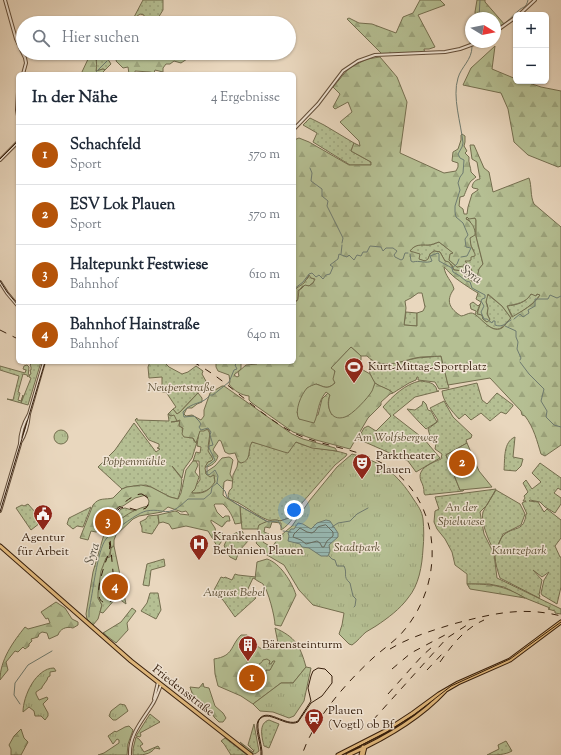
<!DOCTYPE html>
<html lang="de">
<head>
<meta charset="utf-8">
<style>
	body { margin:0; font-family:"Sorts Mill Goudy",serif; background:#f2f2f3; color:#1f2937 }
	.controls { position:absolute; right:12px; top:12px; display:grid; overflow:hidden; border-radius:6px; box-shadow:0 1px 3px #0004 }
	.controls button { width:36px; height:36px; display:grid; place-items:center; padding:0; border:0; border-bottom:1px solid #e0e1e3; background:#fff; color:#1f2937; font:20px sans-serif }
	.compass { position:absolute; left:465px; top:12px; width:36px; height:36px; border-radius:50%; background:#fff; box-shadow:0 1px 3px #0004; rotate:100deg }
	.you { position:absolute; left:294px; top:510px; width:14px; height:14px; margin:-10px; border:3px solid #fff; border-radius:50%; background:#1a73e8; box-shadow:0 0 0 6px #1a73e833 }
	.badge { display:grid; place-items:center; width:26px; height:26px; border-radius:50%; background:#b45309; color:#fff; font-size:13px; font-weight:700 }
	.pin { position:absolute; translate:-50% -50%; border:2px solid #fff; box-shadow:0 1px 4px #0006 }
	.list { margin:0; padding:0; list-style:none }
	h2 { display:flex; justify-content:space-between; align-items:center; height:52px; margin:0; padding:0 16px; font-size:17px }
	h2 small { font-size:13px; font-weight:400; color:#747a83 }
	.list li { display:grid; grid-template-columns:26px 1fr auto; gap:12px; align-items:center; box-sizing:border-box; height:60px; padding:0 16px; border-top:1px solid #e0e1e3 }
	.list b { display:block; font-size:15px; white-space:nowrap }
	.list p { margin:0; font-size:13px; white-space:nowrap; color:#747a83 }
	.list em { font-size:13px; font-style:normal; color:#747a83 }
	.icon { flex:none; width:22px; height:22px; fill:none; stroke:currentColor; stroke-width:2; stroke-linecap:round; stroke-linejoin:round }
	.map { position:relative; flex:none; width:561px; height:755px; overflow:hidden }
	.search { position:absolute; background:#fff; box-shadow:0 1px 3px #0004; left:16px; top:16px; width:280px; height:44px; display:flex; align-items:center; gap:10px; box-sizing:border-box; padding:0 14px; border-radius:22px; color:#747a83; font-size:15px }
	.panel { position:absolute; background:#fff; box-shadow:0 1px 3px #0004; left:16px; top:72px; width:280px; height:292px; border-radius:6px }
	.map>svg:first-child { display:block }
	.grass { fill:url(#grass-dots); stroke:#746e4f }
	.forest { fill:url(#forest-firs); stroke:#746e4f; fill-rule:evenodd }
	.park { fill:url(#park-tufts); stroke:#746e4f }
	.pitch { fill:#b5bf93; stroke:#746e4f }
	.water { fill:url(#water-rules); stroke:#6f7b70 }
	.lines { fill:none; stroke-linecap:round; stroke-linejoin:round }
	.shore { stroke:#666b5f; stroke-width:1 }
	.stream { stroke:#6f7b70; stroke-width:1 }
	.minor-casing { stroke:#614c38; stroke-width:4 }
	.major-casing { stroke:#341d0b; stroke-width:5 }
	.minor { stroke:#f1e5d5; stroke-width:2 }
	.major { stroke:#e4bc7f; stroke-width:3 }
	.tram { stroke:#341d0b; stroke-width:1 }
	.rail { stroke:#341d0b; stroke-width:1; stroke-dasharray:7 7; stroke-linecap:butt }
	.labels { text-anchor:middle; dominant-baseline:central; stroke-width:3; stroke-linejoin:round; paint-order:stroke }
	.poi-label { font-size:12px; fill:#341d0b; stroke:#f1e5d5; text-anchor:start }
	.park-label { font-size:12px; font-style:italic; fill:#5b4e34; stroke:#f1e5d5 }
	.street-label { font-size:12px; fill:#341d0b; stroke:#f1e5d5 }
	.water-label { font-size:13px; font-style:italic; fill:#524c3d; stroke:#f1e5d5 }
</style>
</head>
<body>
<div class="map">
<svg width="561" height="755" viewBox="0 0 561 755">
	<defs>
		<pattern id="grass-dots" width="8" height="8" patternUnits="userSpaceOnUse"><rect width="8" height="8" fill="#b5bf93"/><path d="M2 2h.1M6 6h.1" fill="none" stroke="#9ca47d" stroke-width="1.8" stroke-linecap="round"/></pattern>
		<pattern id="forest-firs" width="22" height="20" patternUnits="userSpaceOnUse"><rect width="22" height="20" fill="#b5bf93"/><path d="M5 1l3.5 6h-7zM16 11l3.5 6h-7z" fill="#9ca47d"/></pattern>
		<pattern id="park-tufts" width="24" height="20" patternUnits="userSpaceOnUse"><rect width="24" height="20" fill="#b5bf93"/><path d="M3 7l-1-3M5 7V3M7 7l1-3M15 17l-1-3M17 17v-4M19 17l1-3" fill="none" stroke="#9ca47d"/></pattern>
		<pattern id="water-rules" width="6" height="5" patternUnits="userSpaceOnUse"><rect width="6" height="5" fill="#97b9b3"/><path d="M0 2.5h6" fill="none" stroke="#7c9690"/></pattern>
	</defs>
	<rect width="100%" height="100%" fill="#e9d7be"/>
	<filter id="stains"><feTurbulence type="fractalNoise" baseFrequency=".005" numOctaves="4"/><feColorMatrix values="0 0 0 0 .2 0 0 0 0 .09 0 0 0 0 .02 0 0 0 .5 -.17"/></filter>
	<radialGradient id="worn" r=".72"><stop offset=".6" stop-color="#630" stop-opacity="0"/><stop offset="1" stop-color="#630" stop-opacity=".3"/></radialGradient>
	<path class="grass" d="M143 0H163V10L155 23H140L144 19V15L140 14 133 19Z
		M93 53H104L111 64 105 70 103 69 96 71C97 66 97 57 93 53Z
		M310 118 324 125 354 143 351 151 371 162V165H350L313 142 317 133 303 125Z
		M467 217 475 218 476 220V236L483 264 479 269 477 282 471 269 465 261 471 256 474 251 471 246 469 238 475 232 469 220 466 219Z
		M439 242 455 254 449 260 457 267 464 265 463 263 465 265 475 282C470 281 465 276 464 271L454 270 452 265 445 261 440 252 434 251 430 254 428 260C421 263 415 256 409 252 416 243 419 245 429 245 433 245 436 243 439 242Z
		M327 262H329L327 265 329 269C325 275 320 277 313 272L311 278H313L315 281 309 286H303L298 291V299L296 301 294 302V289L308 278 310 272Z
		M487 294 502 306 511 318C507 321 505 326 501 328 493 333 480 320 475 314L476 312V311L471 309 470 304 473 302 478 306 480 304 477 312 482 315 483 319 487 322 490 319C485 314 490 308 486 302Z
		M531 294 536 295 537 294 540 295C533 305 522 311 513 317L507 306C516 305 526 303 531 294Z
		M406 312 417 313V326L404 325Z
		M441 356 449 388 439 389 435 382 418 380V377H417L416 380 409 383 393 393C388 388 378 387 374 382 372 379 370 374 369 370L378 367 371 363V359L383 365 391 364 417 358Z
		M33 362H41L28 405 21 403 31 378 29 377 30 374H31L30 370H31V367L30 365Z
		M150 362H164L169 367 182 374 188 372 196 366 203 371 202 374 207 383 180 412 177 414 173 409 176 407 166 392H162V377L149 378 148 367Z
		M27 365 29 367 28 377 27 375 23 374 18 392 20 393 18 400 21 401 23 395 21 403 7 399 13 400 19 376 0 370V366L25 373 26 370 23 369 24 366Z
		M420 381C427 382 436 382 437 391H439L415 397 393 415 424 439 440 458 416 472 408 461 358 439 364 428 368 426 376 431 391 416 383 407C393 396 405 384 420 381Z
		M477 383 482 400 487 404 497 393 513 405V406L506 414 501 412 490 421 481 413 471 420 465 414 459 419C452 411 443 402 442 391Z
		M423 401 426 404 428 410 431 411 437 422 438 420 430 408 444 401 453 417 472 435 471 438 466 440 467 443 446 455 460 490H464L463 491 425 495 424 493C424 488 423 485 421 481 416 468 432 463 441 459L442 454 435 449 437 438 430 436 428 429 437 422 426 429 420 423 407 409 415 410 422 405Z
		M168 414 171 416 173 414 175 415 177 421 171 422 180 421 179 425 182 428 188 437 193 438 194 441 197 442 192 458 184 469 182 478 172 466 182 479 181 488 178 499 170 497 151 487 146 485 127 487 122 489 98 467 115 450 134 423 156 452 160 449 157 448 159 447V444L149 440 135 420 137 418V420L169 421Z
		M207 429 210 433 208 447 213 459 211 461 208 462 205 468 206 474 214 475C219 488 202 494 192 493L191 492 200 480 199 461H193L196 452 200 453 201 447 197 446 199 430Z
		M515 437 513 457 523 459 521 466 516 471 504 470C505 459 503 442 515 437Z
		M252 442 289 451 290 448 296 442C312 450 330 448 347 454L346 456 335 465 289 518 280 521C276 519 272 521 268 520 254 515 243 503 229 499 227 495 229 490 232 488L233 475 237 467 238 461 241 463 249 456V446Z
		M540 463 561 478V490L558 488 554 493 561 498V504L555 513 545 507 540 502 530 500 529 501 538 502 544 512 547 509 561 520V538L555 546 560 557H561V587L557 604 542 595 541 593 544 580 549 572 542 577 533 570 542 580 539 595 540 596 539 598 500 578C498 572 495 563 495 556 496 550 500 537 505 534 515 526 524 532 526 514H527L522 503 526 501H523L525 498 524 496 528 492 523 483 526 480 532 489 541 482 532 473Z
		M496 489 487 505 480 512 484 534 494 554 497 578 557 607 561 609V614L555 613V611L548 609 550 608 525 598 504 587 489 584H467V574L455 565 452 552 445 539 437 529 434 522 435 511 439 509 435 497Z
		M496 490 520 504 525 514 521 525 503 534 496 550 493 549C489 541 480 521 483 512 486 505 492 497 496 490Z
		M22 505 24 506 28 504 35 512 37 510 38 512 35 514 40 523 31 530 16 508Z
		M240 506 268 522 259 525V529H242Z
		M91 507 83 527 77 526 73 529 67 524 69 518Z
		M125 508 135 511 119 521 113 528 108 530V527L111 520 112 521 116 517 115 516 121 509Z
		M158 515 159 523 152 534 142 532V528L140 522 146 519 148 516Z
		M242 531 247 539 249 540 239 551 236 560 230 557 224 549 225 547 224 546C227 537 233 533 242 531Z
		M164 559 165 566 151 570 149 586 143 585 147 564Z
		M235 574 238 575 256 577 255 579 253 578 247 591 256 598 235 617 223 600 216 594 217 591 214 590 221 577 224 578 225 577 232 580Z
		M150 593H158L161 610 156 619 141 611 147 603Z
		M150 714 160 722 140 733 141 735 140 737 136 736Z
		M269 720 279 724 269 748 264 746C262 738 258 723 269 720Z
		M254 724 259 751 255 754 247 750 240 742 253 752 254 751 248 745Z
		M136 737 139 739 143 744 140 746 144 752 158 746 160 749 155 748C150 755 142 755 133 755V749Z
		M225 738 247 755H231L224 744 221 741Z
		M506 741 512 751C505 755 496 755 487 755L499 749 498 745Z"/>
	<path class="forest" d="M420 0H440L445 5 418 15 435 47 429 49H424L425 54H382L347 19 349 18 359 23 372 24 396 33 403 17 413 13Z
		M477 0H485V2L505 25 497 31 495 30V18H476L475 12Z
		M495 46 492 69 516 79V81H523L541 87 561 91V166L558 167 528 155 514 142 508 109 501 93 463 85 471 68Z
		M89 53H93C97 57 97 66 96 71L103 69 105 70 101 74H81L89 57Z
		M123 53H188L187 59 181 63 174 61 170 64H166L163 68V72L155 70 154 73 150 72 135 71V74H129L128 67 123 68 116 61 117 58Z
		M380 57 397 77 407 102 400 153 444 173 456 171 458 167V163L452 161 453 152 458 149 461 140V135L462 134 465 136V142L464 146 467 151 465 153 469 157C468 163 471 167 471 172L476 177C474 179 472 180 471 181 469 183 465 193 464 196L460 197 459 206 463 209 464 214H467L468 207 472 194 478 190V189L473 188 472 187C473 182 475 180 480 179L477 162 472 159 470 145H474L484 168 489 172 493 192 529 178C532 186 530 196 534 204L561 227V445L545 456 541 454C537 441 534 428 525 416L522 415 521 411 490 378 448 385 441 356C433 357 423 356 415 358 399 362 381 370 367 356H361L351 347 335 364C335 370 334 378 335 383 327 390 325 387 316 384L297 412 299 419 318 415 322 399 328 393 330 395C327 403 328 407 332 415L369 395 375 383C380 387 388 388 393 393L390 394 381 402V405L368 418 350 449 316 440 293 432 252 403 249 400V396C241 395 234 391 229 384L230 382 229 375 218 371 216 367V362H241V369L234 375 237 377 239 376 238 372 246 365 257 364 258 362H294V302L297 301 298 299 299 290 301 289 305 285 309 286 313 283 315 279 311 278 309 275 304 283 294 290V140L299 138 309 142 349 165H371V162L351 151 354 143 360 146 359 141 340 122 352 112 348 102 335 109 333 107 340 94 333 87 349 68 367 59ZM467 217 469 219 475 218 476 220V236L483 264 479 269 476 281 471 269 465 261H469L471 260V257L475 256V254L471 246 470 238 475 235C476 229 471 221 466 219ZM439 242 453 253 450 254 449 260 457 267 464 266V264L467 267 474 282C470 281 465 276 464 271L454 270 449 262 445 261 440 252 434 251 430 254 428 259 425 261 419 259 420 254 410 251C415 244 421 245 428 245 432 245 435 243 439 242ZM444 267C447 269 448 272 451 274 454 278 474 291 478 293L476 299 481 302 477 314 482 315 483 319 487 322 490 320 487 314 488 308 486 302 488 294 502 306 511 318C508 321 505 326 502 328 490 335 479 313 471 313 468 313 464 316 461 316 450 309 445 301 454 289 452 281 445 276 444 267ZM418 293H422L425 307 423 311 417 313V326L404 325 406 308 405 301 411 298ZM531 294 536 296 537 294 540 295C534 305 522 311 512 317L507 306C516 304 526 303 531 294Z
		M222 386H224L292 434 303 439 335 448 337 451 312 448 296 442 288 453 284 452 252 442C247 450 252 461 241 463L238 461 235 453 229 454 225 452 221 441 219 440 214 448 213 450 218 456C217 462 211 467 205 467L208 462 211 461 213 459 208 451 210 438 209 430 207 429 204 431H200L196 443 193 438 184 437 182 434 183 428 179 426 180 420 177 421 174 415 171 416 168 414 173 409 177 414 180 412 198 393 202 398V402L197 404 192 408H187L184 414 186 416 192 415 201 420 204 416V410L210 393Z
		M229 457 231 458 233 460 230 474 233 480 232 481 227 480 224 482 223 495 225 497 240 506 241 523 235 524C233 517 229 509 223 504H215L214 505 217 512 223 518 225 516H229L230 521H227L222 527 211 520V522L215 528 216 533 219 532H222L224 538 219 545 217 546 208 531 186 526 172 529 169 524 163 522 159 523 158 515 175 511 178 512 180 514 189 515 186 511 182 512 168 507 162 512 139 516 133 519 116 535 114 540V546L111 548 98 598 102 605 98 619 93 625 87 619 86 614 93 572 105 531C112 528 114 526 119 521 126 514 138 508 148 506L149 501 146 495 135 498 123 506 118 507 98 524 103 529 96 532 91 531 88 540 80 538 93 505C99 497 105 500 113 498L122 489 127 487 141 485 151 487 170 497 178 499 181 493 186 470 193 461H196L198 465 195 472 199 477 195 489 192 492V493C205 494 208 491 215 482L214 475 210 477 206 474V472L215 466 222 458Z
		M302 503C296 513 291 524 281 530V523L272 522 270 528 265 527 264 532 269 534 263 542 271 547 267 555 265 554 264 551 256 543C261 537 256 530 259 525 265 522 274 518 280 521L289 518Z
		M267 559C280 563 292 582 296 595L281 626 275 625C275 617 268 590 263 584 262 583 257 581 255 579L257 562Z
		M467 584C491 584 503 585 525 598L470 589Z
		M56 602 65 608 72 619 78 622V625L73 628C66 626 60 629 58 635L49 639 47 633 42 632 39 634 38 637 31 639 32 641 29 644V646L25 649 23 647 18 652 15 651 6 662 8 670 0 680C0 660 13 642 25 627L28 629 50 623 48 618 46 619 41 612Z
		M132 608 136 611 127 623 128 630 116 643 103 633 121 622Z
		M275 628C295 637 300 645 306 667L293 683H281L253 704 241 696 218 686 215 674 214 659C234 656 230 646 241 635H247C258 644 257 653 274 648L278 643ZM273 661 270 670H267L258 678 252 673C255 663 262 662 271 665Z
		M203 683 204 687 209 688 215 706 223 713 226 718 223 722H219L214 717 212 713H207L204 711 205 705 193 696 190 687 199 688Z
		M21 729 24 738 28 742 21 755H11V749L9 745 14 736Z"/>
	<path class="park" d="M54 437a7 7 0 1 1 14 0a7 7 0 1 1-14 0Z
		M352 454C382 462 397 473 414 500 418 506 422 511 423 519 424 529 424 539 423 549 422 566 419 585 408 598 400 609 388 618 376 626 373 628 369 630 366 632 361 636 358 641 352 645L349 644 339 634 342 625 344 613 313 605 299 590 284 565 267 555 279 537 292 526 310 500 337 467Z
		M114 546 126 604 118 598H116L103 613 100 612 102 605 98 598V593L101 571 106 558 110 557 111 548Z
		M267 659 270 661 269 664H271L273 661H275L270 670H266V674C260 678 256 678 252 673 253 666 261 665 263 660Z
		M306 667 311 668 304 701 294 716 289 718 273 712 260 711 253 704 281 683H293Z
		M54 668 56 671 50 672V676L48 677 47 680 42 687V688L36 692V694L39 700 47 697 48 699 43 704 48 713V716L45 720 41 716H35L34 711 29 707 23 712C23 696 36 668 54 668Z
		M120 704 125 705 128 711 116 720H113L109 716 111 711Z
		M129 726 133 730 128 744 127 755H98L104 753 119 743V740L117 739 113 744 108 736 115 731 116 732 125 727Z"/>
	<path class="pitch" d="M351 347 361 356V360L356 366 370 374 375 383C374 385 373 389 372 391 368 398 352 415 345 417 330 422 326 406 330 395L326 392C317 403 319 412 314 423L299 419C294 411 301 395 307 388 310 386 313 385 316 384 325 387 327 390 335 383L333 379 335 371 331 368Z
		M467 443 479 471 492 487 460 490 446 455Z"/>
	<path class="water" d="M326 520 330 521 338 533V537L329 545 330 551 328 556H321L309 548 302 547 300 544 288 541 289 536 288 533 291 529H294L298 523 303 524 311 529 317 523Z"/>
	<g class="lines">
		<path class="shore" d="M326 525 333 532V536L327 541 324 547H322L320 543 317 541 306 544 301 540 293 537 294 534 300 528 307 532 312 533 315 531 318 527Z"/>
		<path class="stream" d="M479 18 480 0
			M495 27C505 26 511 17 518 11 523 6 526 9 528 0
			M470 43 471 39
			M109 59 119 53
			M94 74 107 61
			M310 168 312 173 311 181 322 189V196L328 201 327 206 343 238 342 243
			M341 254 342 245
			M410 254 411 261 413 262C419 260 426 264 432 261L430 256 438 253 439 254V261L452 268 453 272 460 276 466 281 470 282 472 288 485 295V298L482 299 481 301 484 306 481 312 484 319H487L492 323 493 321H495V325C503 328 505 323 511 320
			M461 257 467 256 471 248 466 247 465 239 468 235 463 223 456 217 455 212V206L460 190 458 183 460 177 463 173 464 160 460 158 458 154 462 147 463 143C461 123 452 97 458 78 461 67 472 60 472 47
			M452 268 457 264 459 259
			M294 289 303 282 309 274 312 273 316 277 319 275 323 279 326 275 330 274 333 267 330 265 338 259 339 254 347 257 349 255 354 260 357 255 361 256 363 252H367L370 246 381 247 383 251 386 248H393L397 251 394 255 395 257 401 260 403 259 405 253H408
			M514 319 520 314 523 317 529 313 528 310 535 306V299H548L550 295 557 298 561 296
			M505 326 516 331V337L518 342 517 349 521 358 520 360
			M520 362 529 374 544 389 541 401 547 411 546 417 554 425 561 427
			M217 483 225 491 227 497 235 503 268 522 278 521 282 528
			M332 527 338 523 350 521 357 514 368 508
			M283 531 291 532
			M329 556 332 559 335 560 337 566H344C348 574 342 576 350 583L353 596 356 599 355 606 354 607
			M89 617V610C93 593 97 551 106 539 111 532 119 528 125 523 131 519 139 513 146 511 152 510 156 510 161 511 173 514 180 506 188 499H204L211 493 212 487 217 483 218 476 215 470 209 475 207 474V466L215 460 209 448V446L213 445 210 435 211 432 208 428 201 430 199 427 201 424 199 421 194 416 184 417 183 412C192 401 203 405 210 395H213L229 382 234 370 237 369 235 365 238 362
			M20 704 14 695 15 683 28 665 52 651"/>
		<defs>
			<path id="minor" d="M5 0 16 39 25 58 26 63 23 74
				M519 15 535 0
				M495 32 516 17
				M18 92 17 110 18 116
				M294 129 318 104 343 71 358 61 375 55 445 52 460 49 479 42
				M0 160 18 142
				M0 282 7 293 18 306
				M20 443C26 434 28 425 29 414L44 362
				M0 511 20 444C20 433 23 424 29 414
				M154 699 158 682
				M130 755C129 735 142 721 152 705 156 699 158 692 161 685"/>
			<path id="major" d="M0 546 131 661 251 755
				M338 755 387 730 413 713 439 694 458 683 510 660 561 622
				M348 755C382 740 419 719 445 691
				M361 755 363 747
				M363 755 365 747"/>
		</defs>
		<use href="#minor" class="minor-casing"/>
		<use href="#major" class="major-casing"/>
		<use href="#minor" class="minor"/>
		<use href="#major" class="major"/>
		<path class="tram" d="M18 106V115
			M0 159 18 141
			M0 281 7 292 18 305
			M0 512 45 362
			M261 755C262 745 254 729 258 721 266 705 286 728 298 721L311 701 308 688 311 676 313 671 318 668 325 669 332 676V683L322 696 311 703 298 722C285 728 268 708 259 720 255 727 263 746 262 755
			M342 755 385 733 414 715 451 686 510 659 561 622"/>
		<path class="rail" d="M0 330 18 339
			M193 362C229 381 256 413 292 432 319 446 351 447 378 461 440 493 448 575 406 628 397 640 384 648 373 658 345 684 314 719 302 755
			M142 494 148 498 149 503 146 508 141 510H136L126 507 120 508 110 518 106 526V531L110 539 115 594 112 601C85 612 107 559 109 552 112 540 105 536 105 528 106 517 131 493 142 494Z
			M390 649C410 637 431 631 453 624 491 614 522 606 561 616
			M440 662C452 645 464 629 484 620
			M392 669 411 653 445 635
			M427 670 442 654
			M388 694 422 656 432 647
			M373 720 447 638 467 625"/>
	</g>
	<defs>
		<symbol id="stadium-pin" viewBox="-11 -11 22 30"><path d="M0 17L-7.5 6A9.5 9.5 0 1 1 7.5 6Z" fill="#8f2418" stroke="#f1e5d5"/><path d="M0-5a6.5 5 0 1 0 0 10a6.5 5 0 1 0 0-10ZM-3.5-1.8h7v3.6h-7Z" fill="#fff"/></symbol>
		<symbol id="theatre-pin" viewBox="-11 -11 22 30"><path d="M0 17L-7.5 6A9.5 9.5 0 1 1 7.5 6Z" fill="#8f2418" stroke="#f1e5d5"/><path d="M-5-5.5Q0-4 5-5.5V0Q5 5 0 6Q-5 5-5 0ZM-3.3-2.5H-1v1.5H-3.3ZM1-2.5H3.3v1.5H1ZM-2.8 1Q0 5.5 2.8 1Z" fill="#fff"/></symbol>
		<symbol id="civic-pin" viewBox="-11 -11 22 30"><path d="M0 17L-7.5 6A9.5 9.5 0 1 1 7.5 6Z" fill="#8f2418" stroke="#f1e5d5"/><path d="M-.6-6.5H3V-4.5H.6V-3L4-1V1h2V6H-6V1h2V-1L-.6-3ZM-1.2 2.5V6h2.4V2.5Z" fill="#fff"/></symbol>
		<symbol id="hospital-pin" viewBox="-11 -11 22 30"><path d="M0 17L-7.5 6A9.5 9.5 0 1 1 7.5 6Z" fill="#8f2418" stroke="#f1e5d5"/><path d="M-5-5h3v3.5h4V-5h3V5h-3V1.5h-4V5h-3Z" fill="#fff"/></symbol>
		<symbol id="building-pin" viewBox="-11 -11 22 30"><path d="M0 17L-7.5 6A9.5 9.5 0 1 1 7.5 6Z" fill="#8f2418" stroke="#f1e5d5"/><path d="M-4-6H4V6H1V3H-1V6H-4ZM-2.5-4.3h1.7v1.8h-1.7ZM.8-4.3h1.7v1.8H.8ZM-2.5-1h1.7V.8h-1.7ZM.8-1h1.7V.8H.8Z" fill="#fff"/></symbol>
		<symbol id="station-pin" viewBox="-11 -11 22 30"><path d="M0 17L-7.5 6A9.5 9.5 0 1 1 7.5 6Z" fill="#8f2418" stroke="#f1e5d5"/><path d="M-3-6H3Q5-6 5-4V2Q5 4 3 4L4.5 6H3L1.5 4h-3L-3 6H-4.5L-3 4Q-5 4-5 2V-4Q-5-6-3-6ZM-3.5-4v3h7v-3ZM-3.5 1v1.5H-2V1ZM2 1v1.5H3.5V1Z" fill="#fff"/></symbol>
	</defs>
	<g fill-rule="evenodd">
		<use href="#stadium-pin" x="343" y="356" width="22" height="30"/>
		<use href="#theatre-pin" x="351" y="452" width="22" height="30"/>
		<use href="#civic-pin" x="32" y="503" width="22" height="30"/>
		<use href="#hospital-pin" x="188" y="533" width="22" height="30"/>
		<use href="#building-pin" x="237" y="634" width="22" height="30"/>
		<use href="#station-pin" x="303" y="707" width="22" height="30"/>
	</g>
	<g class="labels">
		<g class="poi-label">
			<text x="368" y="367">Kurt-Mittag-Sportplatz</text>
			<text x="376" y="456">Parktheater<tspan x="376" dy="14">Plauen</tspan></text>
			<text x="213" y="537">Krankenhaus<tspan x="213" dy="14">Bethanien Plauen</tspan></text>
			<text x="43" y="538" text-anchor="middle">Agentur<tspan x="43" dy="14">für Arbeit</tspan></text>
			<text x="262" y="645">Bärensteinturm</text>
			<text x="328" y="711">Plauen<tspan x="328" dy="14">(Vogtl) ob Bf</tspan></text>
		</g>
		<g class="park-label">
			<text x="181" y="388">Neupertstraße</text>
			<text x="396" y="438">Am Wolfsbergweg</text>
			<text x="134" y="462">Poppenmühle</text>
			<text x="461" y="508">An der<tspan x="461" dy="14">Spielwiese</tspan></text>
			<text x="357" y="548">Stadtpark</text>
			<text x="519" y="551">Kuntzepark</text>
			<text x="234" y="593">August Bebel</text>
		</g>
		<g class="street-label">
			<text transform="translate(183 691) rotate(38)">Friedensstraße</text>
		</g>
		<g class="water-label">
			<text transform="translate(471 275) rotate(37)">Syra</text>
			<text transform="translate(93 554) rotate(-73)">Syra</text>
		</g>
	</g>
	<rect width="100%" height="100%" filter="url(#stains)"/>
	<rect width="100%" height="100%" fill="url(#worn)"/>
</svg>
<div class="controls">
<button>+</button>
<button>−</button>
</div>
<svg class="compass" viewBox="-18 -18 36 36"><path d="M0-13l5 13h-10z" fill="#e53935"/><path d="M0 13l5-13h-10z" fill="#747a83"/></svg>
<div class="you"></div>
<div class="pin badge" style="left:252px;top:678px">1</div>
<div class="pin badge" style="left:462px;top:463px">2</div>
<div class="pin badge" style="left:108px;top:522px">3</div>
<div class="pin badge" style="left:115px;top:587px">4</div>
<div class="search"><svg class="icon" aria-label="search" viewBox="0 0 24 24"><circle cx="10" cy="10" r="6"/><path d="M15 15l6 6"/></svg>Hier suchen</div>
<section class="panel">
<h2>In der Nähe<small>4 Ergebnisse</small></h2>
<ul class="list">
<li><span class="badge">1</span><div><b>Schachfeld</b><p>Sport</p></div><em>570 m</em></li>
<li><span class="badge">2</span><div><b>ESV Lok Plauen</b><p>Sport</p></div><em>570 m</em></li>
<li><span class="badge">3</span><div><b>Haltepunkt Festwiese</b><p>Bahnhof</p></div><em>610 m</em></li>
<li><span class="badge">4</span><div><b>Bahnhof Hainstraße</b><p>Bahnhof</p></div><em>640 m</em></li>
</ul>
</section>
</div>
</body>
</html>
